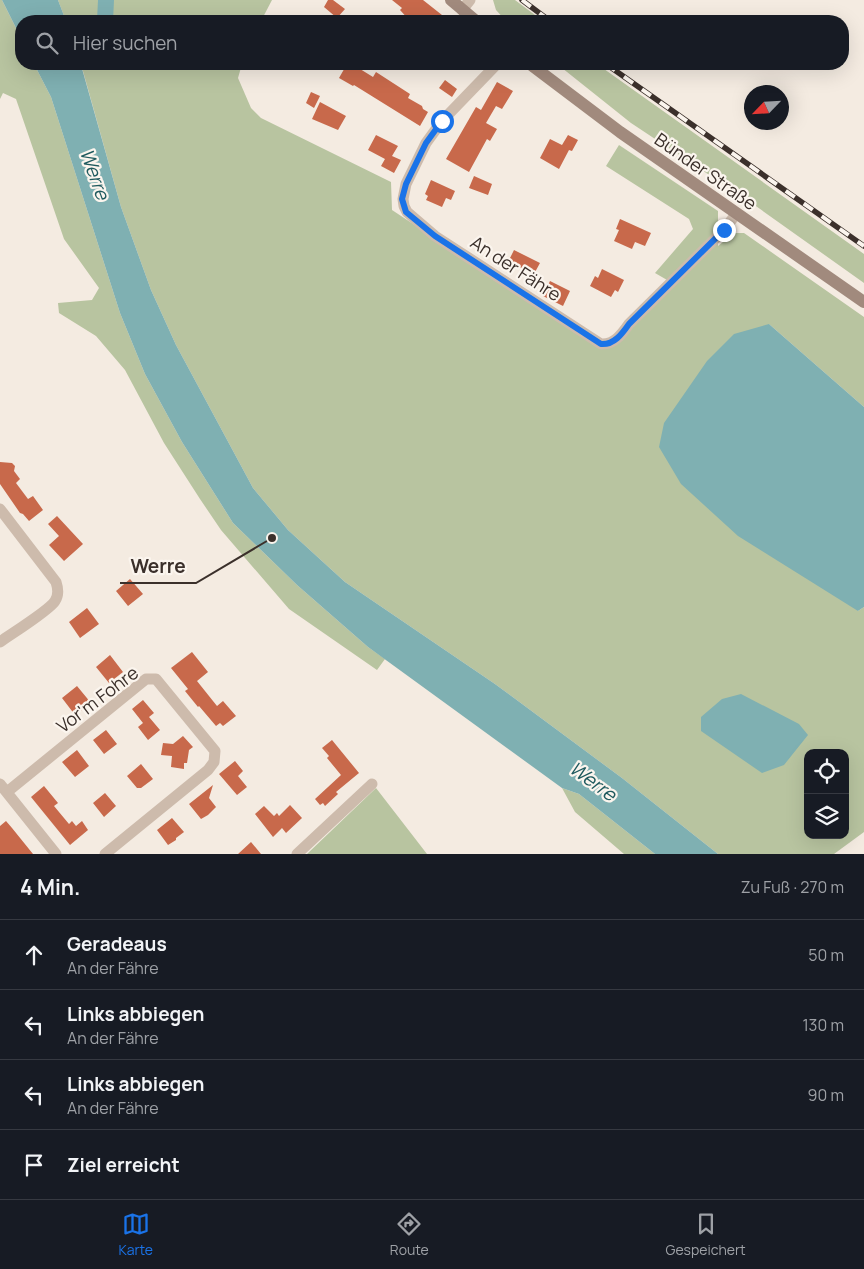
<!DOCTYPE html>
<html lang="de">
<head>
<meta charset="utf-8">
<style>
	body { margin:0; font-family:Manrope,sans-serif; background:#242831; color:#f1f3f6 }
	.controls { position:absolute; right:15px; bottom:15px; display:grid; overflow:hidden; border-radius:10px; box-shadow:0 5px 20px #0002 }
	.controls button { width:45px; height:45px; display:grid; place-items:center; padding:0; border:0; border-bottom:1px solid #363941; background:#171b24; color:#f1f3f6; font:25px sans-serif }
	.compass { position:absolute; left:744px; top:85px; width:45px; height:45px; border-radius:50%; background:#171b24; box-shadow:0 5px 20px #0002; rotate:245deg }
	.stop { position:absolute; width:15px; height:15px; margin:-11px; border:4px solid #1a73e8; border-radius:50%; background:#fff }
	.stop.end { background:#1a73e8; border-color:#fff; box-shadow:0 1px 5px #0008 }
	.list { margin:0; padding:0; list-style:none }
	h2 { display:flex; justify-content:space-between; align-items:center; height:65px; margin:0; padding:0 20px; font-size:21px }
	h2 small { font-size:16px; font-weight:400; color:#9ea1a6 }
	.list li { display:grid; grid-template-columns:32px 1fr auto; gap:15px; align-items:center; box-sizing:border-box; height:70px; padding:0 20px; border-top:1px solid #363941 }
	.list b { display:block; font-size:19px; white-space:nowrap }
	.list p { margin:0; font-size:16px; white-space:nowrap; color:#9ea1a6 }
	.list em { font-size:16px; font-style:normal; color:#9ea1a6 }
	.icon { flex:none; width:28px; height:28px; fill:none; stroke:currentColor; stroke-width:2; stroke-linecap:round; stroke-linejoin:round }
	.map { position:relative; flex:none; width:864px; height:854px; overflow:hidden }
	.search { position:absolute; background:#171b24; box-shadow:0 5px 20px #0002; left:15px; right:15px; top:15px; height:55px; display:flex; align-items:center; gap:12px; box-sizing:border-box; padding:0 18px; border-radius:20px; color:#9ea1a6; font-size:19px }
	.sheet { height:345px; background:#171b24 }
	nav { display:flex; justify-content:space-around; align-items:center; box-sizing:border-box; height:70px; border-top:1px solid #363941; background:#171b24; font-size:14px; color:#9ea1a6 }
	nav a { display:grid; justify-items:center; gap:2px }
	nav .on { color:#1a73e8 }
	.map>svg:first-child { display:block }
	.green { fill:#b8c4a0; fill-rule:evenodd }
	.water { fill:#7fb0b2 }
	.building { fill:#c8694b }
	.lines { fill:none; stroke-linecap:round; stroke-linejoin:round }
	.street { stroke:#cdbbac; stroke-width:11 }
	.secondary { stroke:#a18a7d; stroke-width:12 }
	.rail-casing { stroke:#3b302b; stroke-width:5.5 }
	.rail { stroke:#fbf5ee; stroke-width:4; stroke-dasharray:11; stroke-linecap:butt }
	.route { stroke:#1a73e8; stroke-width:6 }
	.labels { text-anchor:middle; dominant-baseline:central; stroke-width:4.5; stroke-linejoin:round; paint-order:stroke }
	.street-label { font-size:18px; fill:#3b302b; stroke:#fbf5ee }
	.water-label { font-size:19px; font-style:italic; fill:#1f5a5e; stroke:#fbf5ee }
	.leader { fill:none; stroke:#3b302b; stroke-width:2 }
	.callout-dot { fill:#3b302b; stroke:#fbf5ee; stroke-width:2 }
	.callout-label { font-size:19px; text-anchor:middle; font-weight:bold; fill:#3b302b; stroke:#fbf5ee; stroke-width:4.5; stroke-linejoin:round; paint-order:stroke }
</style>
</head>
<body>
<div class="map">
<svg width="864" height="854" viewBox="0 0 864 854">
	<rect width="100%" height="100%" fill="#f4ebe1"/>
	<path class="green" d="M0 0H2L21 38V64H34L51 97 120 313 145 374 182 442 233 523 297 585 368 647 385 659 377 670 289 609 221 530 200 499 164 443 125 370 96 336 59 313 58 303 92 300 99 288 64 239 16 99 3 93 0 99Z
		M58 0H272L261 21H66Z
		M493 0H515L543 21H506L496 10Z
		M81 64H242L238 78 251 108 261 118 391 182 392 210 601 348 674 284 655 273 693 229 689 219 606 166 619 145 718 211V246L734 233H744L864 317V407L769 324 858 611 864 607V832L834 854H718L622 778 495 684 345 582 288 530 253 488 176 345 151 290 121 207ZM808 753H845V835H808Z
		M557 64H597L864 254V283L753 204 631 123Z
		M376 788 427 854H307Z
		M562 788 579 794 655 854H624L575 812Z"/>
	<path class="water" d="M2 0H58L66 21H21V38Z
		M98 0H114L113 21H97Z
		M34 64H83L81 65 121 207 151 290 176 345 253 488 288 530 345 582 495 684 622 778 718 854H655L579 794 562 788 368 647 297 585 233 523 182 442 145 374 120 313 51 97Z
		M769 324 864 407V607L858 611 738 536 681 484 659 447 664 423 707 361 734 334Z
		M741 694 799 724 808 735 784 765 762 773 701 731V717L722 699Z"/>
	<path class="building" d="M328 0H333L345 9 337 18 324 7Z
		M392 0H423L442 15 437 21H410L400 10 402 8Z
		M347 64H352L373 77 376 72 410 94 408 98 422 106 423 109 428 112 420 126 354 85 353 86 339 78Z
		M445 80 457 89 452 97 439 88Z
		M497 82 513 91 502 109 496 106 486 123 497 129 490 141 487 139 469 172 446 159 476 107 481 110Z
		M311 92 320 96 314 108 306 103Z
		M320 102 346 116 338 130 312 119Z
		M376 135 398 146 392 156 401 160 394 173 381 166 385 159 368 150Z
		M568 135 578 140 572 151 569 150 559 169 540 158 550 139 562 145Z
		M474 176 492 184 488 195 469 188Z
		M431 180 455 191 451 200 446 198 442 207 426 200 428 196 425 194Z
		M620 219 651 233 645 246 635 242 632 249 614 241 619 230 616 229Z
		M514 250 540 263 534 274 513 264 514 263 509 260Z
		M602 269 624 280 618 292 615 290 611 297 590 286 595 276 598 278Z
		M550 281 570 291 563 306 543 296Z
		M0 462 12 463 15 466 14 471 20 479 16 483 28 499 33 496 43 510 29 521 23 514 20 513 0 484Z
		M57 516 83 544 64 561 49 545 59 536 48 524Z
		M130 579 143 594 128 606 116 591Z
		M87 608 99 624 80 638 69 622Z
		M192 652 208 672 197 681 217 706 223 701 236 716 223 726 220 723 216 726 199 706 198 707 185 691 188 689 171 668Z
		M110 655 123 672 109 683 96 667Z
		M77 686 91 703 75 715 62 698Z
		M143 700 154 713 149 717 160 730 148 740 138 727 143 723 132 709Z
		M106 730 117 744 104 754 93 740Z
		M183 736 193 747 189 750 187 763H184V769L171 767 172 756 161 755 163 743 173 744Z
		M332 740 359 773 336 792 338 794 325 806 323 803 320 805 315 799 341 775 327 758 329 756 322 748Z
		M77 750 89 766 75 777 62 762Z
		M235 761 243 771 238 776 247 787 237 795 219 774Z
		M141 764 153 779 141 788H137L127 776Z
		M213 785 209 798 216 807 208 815 201 819 189 804Z
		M44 786 58 803 54 806 69 824 72 821 76 826 82 821 88 830 70 845 31 797Z
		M105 793 116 806 104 817 93 803Z
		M290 805 302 818 286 833 282 828 273 837 255 814 264 806 274 816 277 813 279 816Z
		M172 818 184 832 176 838V840L168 845 157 830Z
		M6 821 12 828 33 854H0V826Z
		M251 842 261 854H238Z"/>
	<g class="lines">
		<path class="street" d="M462 10 470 0
			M497 64 442 121 426 143 406 184 403 199 404 206 407 212 435 236 601 344C614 345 622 334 629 324L724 230 736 214
			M0 509 56 582C58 588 59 595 55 601 50 610 11 634 0 642
			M0 784 56 854
			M7 792 146 679H156L215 751 214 762 208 770 105 854
			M297 854 372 784"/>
		<path class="secondary" d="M451 0 476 21
			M530 64 620 132 864 302"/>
		<defs>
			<path id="rail" d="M522 0 550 21
				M606 64 864 246"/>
		</defs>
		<use href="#rail" class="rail-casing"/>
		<use href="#rail" class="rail"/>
	</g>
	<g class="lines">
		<path class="route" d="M442 121 426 143 406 184 402 199 406 212 435 236 601 344C614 345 622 334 629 324L724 230"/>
	</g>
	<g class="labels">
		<g class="street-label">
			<text transform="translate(706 171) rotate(35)">Bünder Straße</text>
			<text transform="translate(516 268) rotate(33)">An der Fähre</text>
			<text transform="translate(97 699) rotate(-37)">Vor'm Fohre</text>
		</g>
		<g class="water-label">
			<text transform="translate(95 174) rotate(70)">Werre</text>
			<text transform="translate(593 781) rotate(36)">Werre</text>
		</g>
	</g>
	<path class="leader" d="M272 538L196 583H120"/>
	<circle class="callout-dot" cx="272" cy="538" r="5"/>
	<g class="callout-label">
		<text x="158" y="573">Werre</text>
	</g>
</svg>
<div class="controls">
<button><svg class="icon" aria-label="locate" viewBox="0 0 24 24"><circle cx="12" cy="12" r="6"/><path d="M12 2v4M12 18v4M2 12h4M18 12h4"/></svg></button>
<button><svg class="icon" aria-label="layers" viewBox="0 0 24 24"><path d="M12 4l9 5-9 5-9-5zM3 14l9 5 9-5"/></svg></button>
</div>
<svg class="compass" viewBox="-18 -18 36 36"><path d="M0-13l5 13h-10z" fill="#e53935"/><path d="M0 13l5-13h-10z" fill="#9ea1a6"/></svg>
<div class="stop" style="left:442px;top:121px"></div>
<div class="stop end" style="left:724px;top:230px"></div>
<div class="search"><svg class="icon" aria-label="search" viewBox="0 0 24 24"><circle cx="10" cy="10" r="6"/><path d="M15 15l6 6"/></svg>Hier suchen</div>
</div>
<section class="sheet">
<h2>4 Min.<small>Zu Fuß · 270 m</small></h2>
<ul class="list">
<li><svg class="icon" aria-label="ahead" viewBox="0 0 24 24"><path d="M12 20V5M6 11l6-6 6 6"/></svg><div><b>Geradeaus</b><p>An der Fähre</p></div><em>50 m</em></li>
<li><svg class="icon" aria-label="left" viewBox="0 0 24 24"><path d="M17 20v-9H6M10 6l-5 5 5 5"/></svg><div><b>Links abbiegen</b><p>An der Fähre</p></div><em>130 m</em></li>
<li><svg class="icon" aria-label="left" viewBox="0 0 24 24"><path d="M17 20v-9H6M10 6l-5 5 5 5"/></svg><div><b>Links abbiegen</b><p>An der Fähre</p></div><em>90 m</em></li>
<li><svg class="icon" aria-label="arrive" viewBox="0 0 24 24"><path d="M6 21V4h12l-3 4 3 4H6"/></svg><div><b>Ziel erreicht</b></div></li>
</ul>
</section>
<nav>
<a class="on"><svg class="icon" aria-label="map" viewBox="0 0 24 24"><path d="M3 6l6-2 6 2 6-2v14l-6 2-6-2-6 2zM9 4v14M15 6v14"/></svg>Karte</a>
<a><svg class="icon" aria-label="directions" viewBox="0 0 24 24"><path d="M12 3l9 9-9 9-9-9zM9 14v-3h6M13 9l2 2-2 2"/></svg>Route</a>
<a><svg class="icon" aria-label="saved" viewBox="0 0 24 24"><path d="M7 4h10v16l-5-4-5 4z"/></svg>Gespeichert</a>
</nav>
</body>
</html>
